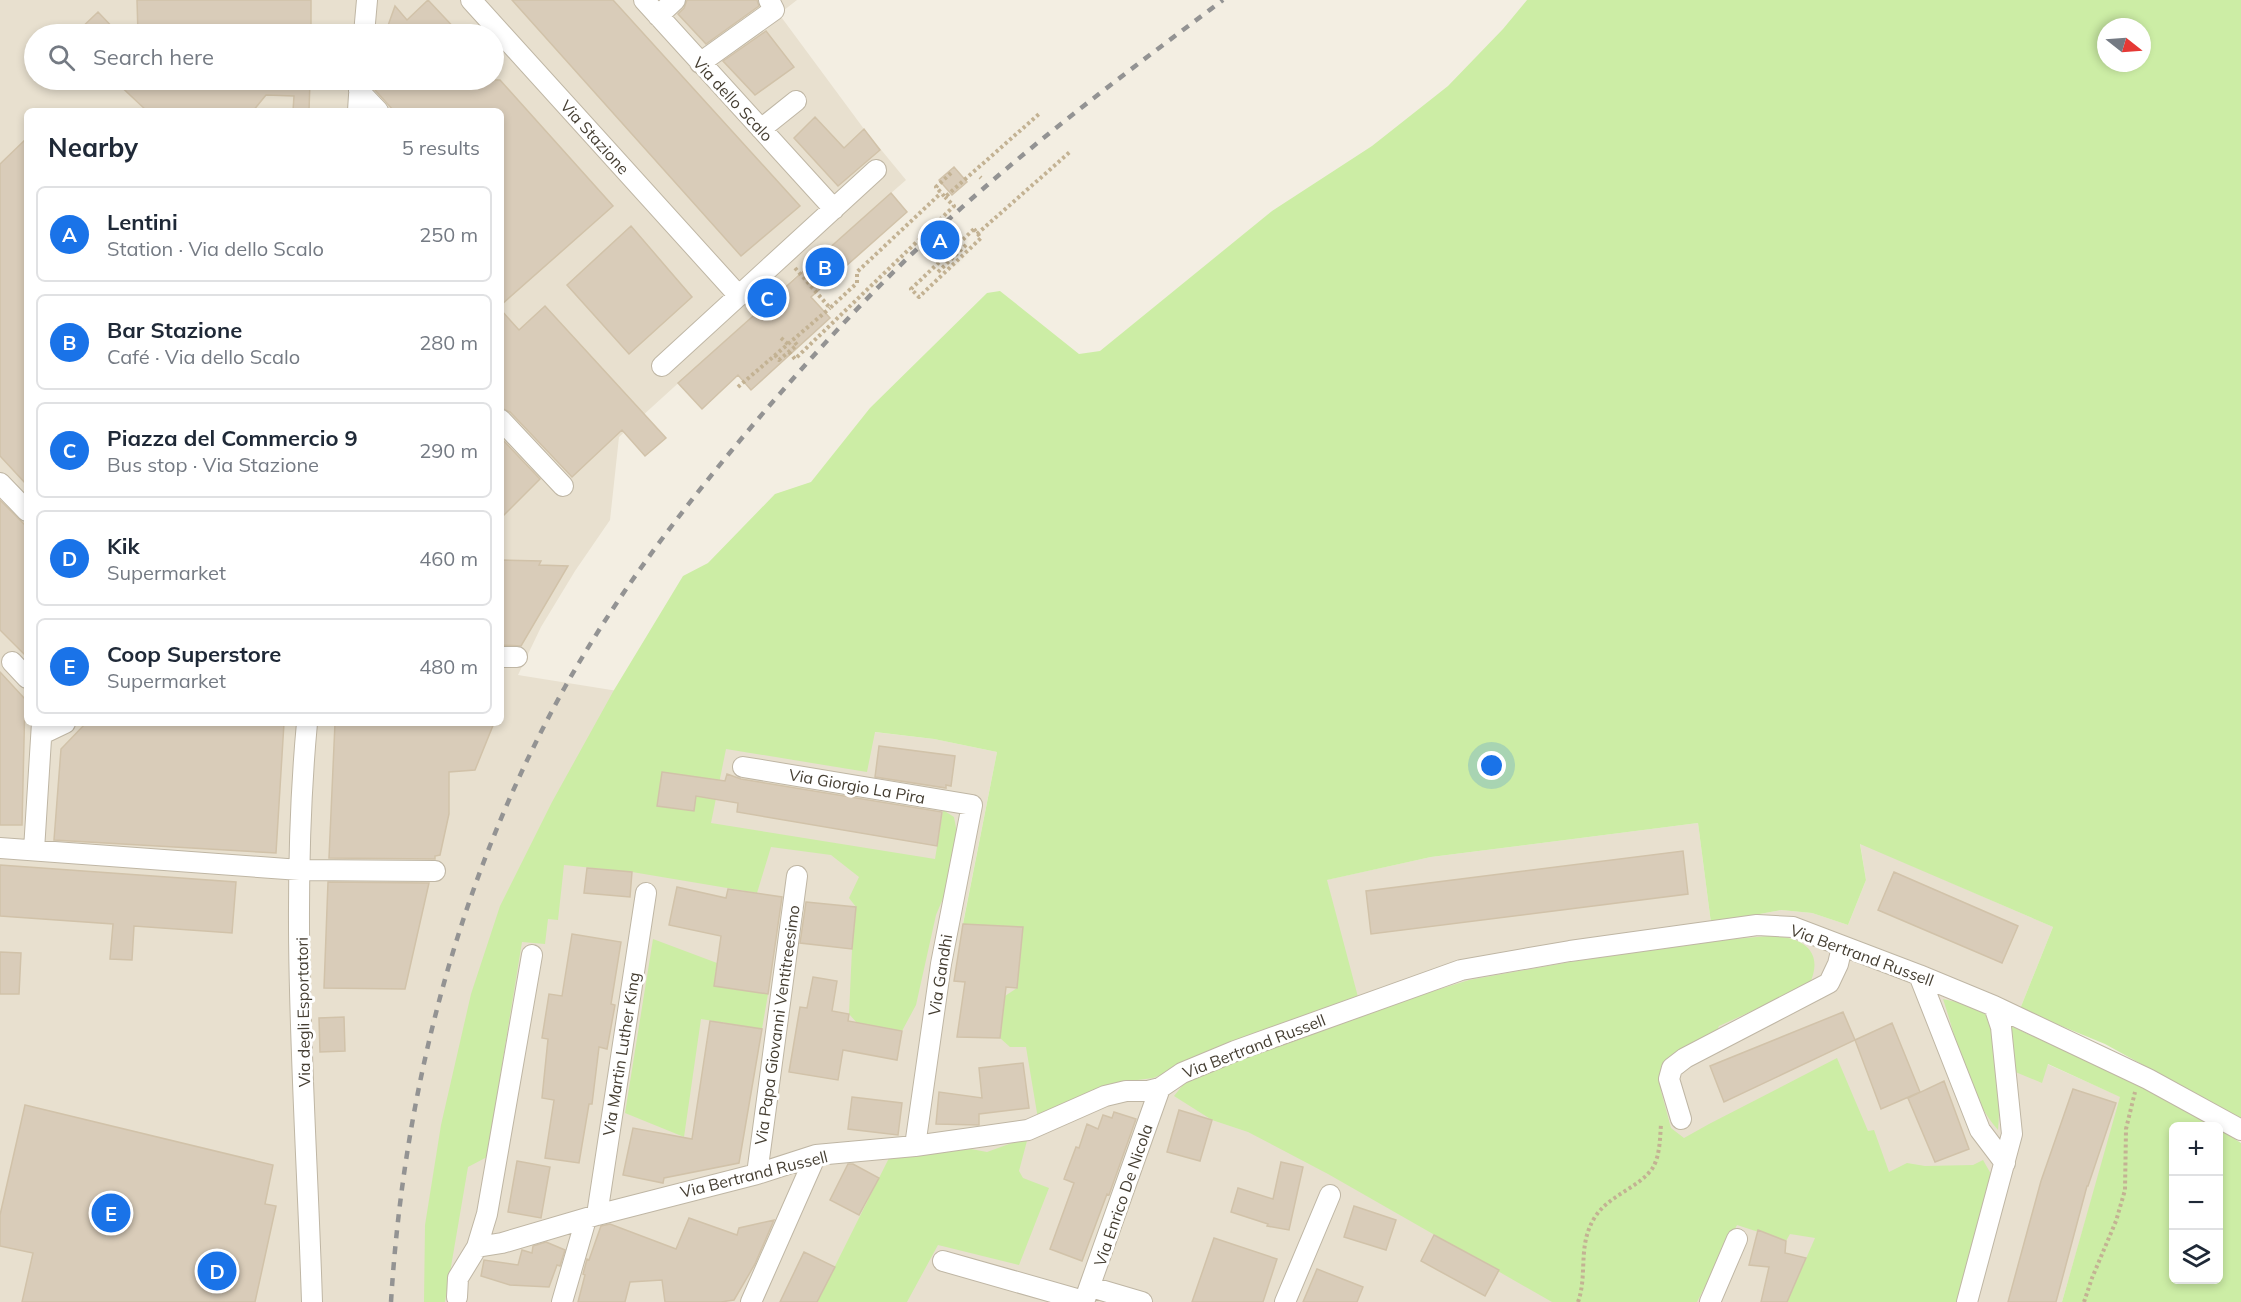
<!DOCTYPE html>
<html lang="en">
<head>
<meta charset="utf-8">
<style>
	body { margin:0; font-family:Mulish,sans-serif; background:#f2f2f3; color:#1f2937 }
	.controls { position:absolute; right:18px; bottom:18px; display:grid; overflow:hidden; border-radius:9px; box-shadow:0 3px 9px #0003 }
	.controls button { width:54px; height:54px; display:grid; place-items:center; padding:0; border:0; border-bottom:2px solid #e0e1e3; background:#fff; color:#1f2937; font:30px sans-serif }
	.compass { position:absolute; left:2097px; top:18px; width:54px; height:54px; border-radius:50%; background:#fff; box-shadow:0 3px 9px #0003; rotate:107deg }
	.you { position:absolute; left:1492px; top:766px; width:21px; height:21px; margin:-15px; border:4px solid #fff; border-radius:50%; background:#1a73e8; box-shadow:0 0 0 9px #1a73e833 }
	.badge { display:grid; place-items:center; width:39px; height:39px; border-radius:50%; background:#1a73e8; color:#fff; font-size:20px; font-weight:700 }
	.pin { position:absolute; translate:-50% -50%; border:3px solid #fff; box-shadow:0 2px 6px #0006 }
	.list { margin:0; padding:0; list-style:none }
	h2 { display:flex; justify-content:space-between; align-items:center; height:78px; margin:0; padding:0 24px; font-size:26px }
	h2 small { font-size:20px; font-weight:400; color:#747a83 }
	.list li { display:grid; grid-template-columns:39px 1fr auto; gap:18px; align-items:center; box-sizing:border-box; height:96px; margin:0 12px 12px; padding:0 12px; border:2px solid #e0e1e3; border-radius:9px }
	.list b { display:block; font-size:22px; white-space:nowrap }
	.list p { margin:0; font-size:20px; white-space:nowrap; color:#747a83 }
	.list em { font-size:20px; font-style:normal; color:#747a83 }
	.icon { flex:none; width:33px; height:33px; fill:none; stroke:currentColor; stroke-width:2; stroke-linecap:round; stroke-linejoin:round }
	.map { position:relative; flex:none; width:2241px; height:1302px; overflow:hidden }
	.search { position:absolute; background:#fff; box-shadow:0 3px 9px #0003; left:24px; top:24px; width:480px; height:66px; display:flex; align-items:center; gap:15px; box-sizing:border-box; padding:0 21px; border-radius:33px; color:#747a83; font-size:22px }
	.panel { position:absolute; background:#fff; box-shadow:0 3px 9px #0003; left:24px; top:108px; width:480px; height:618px; border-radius:9px }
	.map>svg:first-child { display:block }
	.residential { fill:#e8e0cf; fill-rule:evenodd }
	.green { fill:#cceda5; fill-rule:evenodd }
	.building { fill:#d9ccb9; stroke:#d1c2a9; stroke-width:1.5 }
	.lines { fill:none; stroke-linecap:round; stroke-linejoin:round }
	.minor-casing { stroke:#bfb6a4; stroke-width:22 }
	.path { stroke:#c3b293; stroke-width:4; stroke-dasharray:3 3; stroke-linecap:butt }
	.minor { stroke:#fff; stroke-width:20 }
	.rail { stroke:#939393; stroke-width:4.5; stroke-dasharray:8 8; stroke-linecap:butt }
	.labels { text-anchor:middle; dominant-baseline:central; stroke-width:6; stroke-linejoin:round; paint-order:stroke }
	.street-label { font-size:16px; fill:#453e32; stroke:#fff }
</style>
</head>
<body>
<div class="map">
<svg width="2241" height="1302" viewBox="0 0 2241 1302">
	<rect width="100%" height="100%" fill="#f3eee2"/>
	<path class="residential" d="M0 0H797L779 14 864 129 906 180 794 278 619 437 610 520 575 571 541 627 518 675 874 732 934 739 997 752 963 923 1023 927 1017 988 1326 880 1431 857 1698 823 1711 923 1781 910 1812 913 1848 925 1866 880 1860 843 2053 927 2020 1009 2006 1024 2047 1064 2121 1097 2062 1302H0ZM34 34H494V80H34ZM27 111H501V723H27Z"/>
	<path class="green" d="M1527 0H2241V1119L2105 1044 2020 1009 2053 927 1860 844 1866 880 1848 925 1812 913 1781 910 1711 923 1698 823 1431 857 1327 880 1358 997 1153 1078 1122 1082 1038 1119 1026 1047H1010L1000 1038 1005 996 1017 988 1023 927 963 924 997 752 934 739 875 732 867 772 726 749 711 823 935 859 943 810 954 817 957 833 953 866 944 896 936 915 916 1005 902 1031 857 1023 849 1014 852 949 856 907 849 898 859 877 831 855 771 847 757 893 632 872 564 865 558 920 548 919 545 944 522 942 487 1157 468 1167 445 1302H424L425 1225 441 1125 471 994 500 906 552 802 614 690 683 576 708 563 775 494 811 482 870 408 987 293 1000 291 1079 354 1100 351 1272 211 1372 146 1448 86 1503 29ZM2106 27H2142V63H2106Z
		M1769 936C1801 936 1826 950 1809 985L1719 1026 1716 1033 1660 1077 1661 1091 1671 1128 1684 1138 1709 1124 1837 1058 1868 1131 1874 1130 1889 1172 1907 1163 1925 1166 1973 1165 1983 1160 1991 1174 1957 1302H1787L1815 1238 1790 1234 1786 1241 1737 1225 1697 1302H1552L1328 1174 1248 1132 1212 1120 1174 1096 1186 1081 1209 1069 1376 1009 1469 980 1570 962 1711 941Z
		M653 939 717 963 714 986 768 994 762 1029 701 1019 684 1137 625 1113Z
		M1943 999C1958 1003 1976 1003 1986 1015 2002 1032 2000 1107 1998 1130 1967 1094 1958 1044 1943 999Z
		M2006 1024C2076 1056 2148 1087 2214 1126H2174V1280H2218L2219 1129 2241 1143V1302H2062L2120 1097 2048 1064 2042 1083 2013 1071Z
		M1028 1137 1019 1171 1023 1178 1049 1188 1019 1265 938 1245 907 1302H817L889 1158 971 1149 987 1152Z"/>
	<path class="building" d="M137 0H311V34H138Z
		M428 0 460 34H385L395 6 407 20Z
		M512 0H613L800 206 741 256Z
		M687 0H757L759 6 706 44 678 14 684 8Z
		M98 12 119 34H75Z
		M766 31 794 67 755 95 723 61Z
		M114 80H310L309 111H293L294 96 266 95 253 111H147Z
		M377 80H500L613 206 501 305V111H394L375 90Z
		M815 117 844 148 864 129 880 150 838 186 794 138Z
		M27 138V485L0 456V164Z
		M954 167 967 182 952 195 939 180Z
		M891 193 907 212 811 297 830 318 751 390 738 375 702 409 678 383Z
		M631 226 692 297 629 354 567 285Z
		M545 306 666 438 645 456 622 430 572 477 510 412 501 408V310L519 330Z
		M501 438 540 479 501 518Z
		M0 500 27 527V657L0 630Z
		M501 560 541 561 539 565 568 566 521 646 501 645Z
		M0 672 25 699 22 825H0Z
		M86 723H284L276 853 54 840 61 749Z
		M335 723H494L475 770 449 772V814L440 855 435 856V859L329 858Z
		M879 746 955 756 951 786 946 785V788L875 777Z
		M662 772 725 781 727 774 741 779 942 812 937 846 737 812 738 803 696 796 694 811 657 806Z
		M1683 851 1688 894 1371 934 1366 891Z
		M0 865 236 882 232 933 134 926 132 960 110 959 113 924 0 916Z
		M587 868 632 872 630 897 584 893Z
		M1894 872 2018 926 2002 963 1878 910Z
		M328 882 429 883 405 989 324 988Z
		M677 887 726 898 728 889 782 897 768 994 714 986 721 936 669 925Z
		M806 902 856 907 852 949 800 943Z
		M963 924 1023 927 1017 988 1006 987 1000 1038 957 1037 965 982 954 981Z
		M572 934 621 942 611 1004 615 1005 607 1049 599 1047 592 1104H589L579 1163 545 1158 554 1100 542 1098 548 1039 542 1038 549 994 562 996Z
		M0 952 21 953 19 994H0Z
		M813 977 837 981 832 1011 849 1014 848 1021 902 1031 897 1060 843 1050 838 1080 789 1072 800 1007 807 1008Z
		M1843 1012 1855 1040 1724 1102 1710 1066Z
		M344 1017 345 1051 320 1052 319 1018Z
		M710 1021 762 1029 739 1163 664 1178 663 1183 623 1175 633 1128 692 1139Z
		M1892 1023 1920 1092 1881 1109 1855 1040Z
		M1023 1063 1029 1108 979 1114V1125L936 1124 939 1092 982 1098 979 1068Z
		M1944 1081 1969 1149 1935 1162 1908 1098Z
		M2073 1089 2116 1103 2088 1186H2087L2056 1302H2008L2041 1181Z
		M852 1097 902 1103 898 1135 848 1129Z
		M25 1105 273 1165 265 1204 276 1206 255 1302H22L33 1253 0 1246V1215Z
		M1179 1110 1212 1120 1200 1161 1167 1152Z
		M1114 1112 1136 1119 1109 1195 1107 1194 1082 1261 1050 1249 1074 1183 1064 1179 1076 1147 1079 1148 1087 1124 1098 1129 1103 1115 1112 1118Z
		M517 1161 550 1167 541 1218 508 1212Z
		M1281 1162 1303 1167 1289 1230 1267 1226 1268 1224 1231 1212 1238 1188 1273 1199Z
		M848 1164H853L879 1178 859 1215 830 1200Z
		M1354 1206 1396 1220 1386 1250 1344 1237Z
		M689 1218 737 1235 739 1228 774 1220 755 1264 734 1300 721 1302H665L662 1280 630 1282 625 1302H578L585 1275 583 1274 587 1259 589 1260 601 1226 610 1224 676 1249Z
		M1758 1230 1786 1241 1785 1253 1806 1258 1787 1302H1761L1769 1267 1749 1265Z
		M1434 1235 1499 1270 1485 1296 1421 1261Z
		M1214 1238 1277 1259 1263 1302H1192Z
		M546 1242 565 1250 560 1266 557 1265 549 1287 510 1285 481 1276 484 1260 518 1265 522 1250 532 1253 533 1246Z
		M804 1252 835 1267 817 1302H780Z
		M1317 1269 1363 1287 1357 1302H1303Z"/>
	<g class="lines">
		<defs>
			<path id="minor" d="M471 0 739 296
				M644 0 834 209
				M658 16 675 0
				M364 34 367 0
				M700 63 774 10 769 0
				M359 91 378 111
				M358 111 360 80
				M761 129 796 101
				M662 366 876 170
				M501 420 563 486
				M0 483 27 511
				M501 657H517
				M12 662 27 678
				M307 723C289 915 306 1110 312 1302
				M42 734 65 723
				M743 767 972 805 941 964 915 1146
				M0 848 300 870 435 871
				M34 850 42 723
				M1919 975 1980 1130 2005 1163
				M1681 1119 1669 1079 1672 1068 1685 1058 1829 983 1838 964 1842 947
				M757 1174 797 876
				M597 1215 646 893
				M477 1247 502 1243 597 1215 757 1174 816 1155 915 1146 1028 1130 1105 1096 1126 1091H1148L1160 1088 1182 1073 1235 1051 1461 970 1570 951 1757 925 1793 927 1919 975 1994 1006 2148 1079 2241 1130
				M943 1261 1084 1301
				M1091 1287 1142 1302
				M457 1297 458 1278 477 1247 487 1214 532 955
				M562 1302 586 1219
				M751 1302 816 1155
				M1084 1302 1160 1088
				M1285 1302 1330 1195
				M1710 1302 1737 1239
				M1967 1302 2012 1134 2001 1027 1994 1006"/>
		</defs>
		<use href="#minor" class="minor-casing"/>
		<path class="path" d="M951 173 936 187 945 197 1039 114
			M980 177 981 178
			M974 229 981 238 919 297 911 289Z
			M977 234 1071 151
			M795 268 830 308 857 283V272L941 193
			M938 272 967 244
			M781 338 788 344
			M789 352 795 359 954 206 945 197
			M775 355 779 360 797 345 793 340
			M738 387 830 308
			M1578 1302C1588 1274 1577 1245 1595 1217 1609 1195 1637 1189 1652 1169 1660 1157 1660 1138 1661 1124
			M2084 1302 2092 1278 2116 1221 2125 1190 2126 1129 2135 1092"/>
		<use href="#minor" class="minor"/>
		<path class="rail" d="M391 1302C404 1088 460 875 565 687 612 603 670 525 732 450 795 374 862 300 935 232 1025 148 1124 74 1223 0"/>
	</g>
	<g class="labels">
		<g class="street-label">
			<text transform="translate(733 99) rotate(47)">Via dello Scalo</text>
			<text transform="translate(595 137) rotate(48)">Via Stazione</text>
			<text transform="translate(857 786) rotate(10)">Via Giorgio La Pira</text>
			<text transform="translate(1862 955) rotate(20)">Via Bertrand Russell</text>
			<text transform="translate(940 975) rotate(-81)">Via Gandhi</text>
			<text transform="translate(303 1012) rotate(-91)">Via degli Esportatori</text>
			<text transform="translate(777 1025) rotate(-82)">Via Papa Giovanni Ventitreesimo</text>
			<text transform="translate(1254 1046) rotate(-21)">Via Bertrand Russell</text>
			<text transform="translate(621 1054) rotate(-81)">Via Martin Luther King</text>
			<text transform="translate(754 1174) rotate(-14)">Via Bertrand Russell</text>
			<text transform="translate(1123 1195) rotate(-71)">Via Enrico De Nicola</text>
		</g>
	</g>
</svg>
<div class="controls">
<button>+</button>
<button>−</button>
<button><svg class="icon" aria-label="layers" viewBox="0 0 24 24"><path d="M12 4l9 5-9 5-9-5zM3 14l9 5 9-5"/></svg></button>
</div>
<svg class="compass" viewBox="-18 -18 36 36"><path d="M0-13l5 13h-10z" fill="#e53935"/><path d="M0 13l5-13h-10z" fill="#747a83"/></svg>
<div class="you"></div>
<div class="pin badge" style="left:940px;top:240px">A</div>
<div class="pin badge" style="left:825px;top:267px">B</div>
<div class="pin badge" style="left:767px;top:298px">C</div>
<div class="pin badge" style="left:217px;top:1271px">D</div>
<div class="pin badge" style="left:111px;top:1213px">E</div>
<div class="search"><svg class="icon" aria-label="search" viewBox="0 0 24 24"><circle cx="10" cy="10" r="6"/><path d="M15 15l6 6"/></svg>Search here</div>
<section class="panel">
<h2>Nearby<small>5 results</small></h2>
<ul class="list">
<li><span class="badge">A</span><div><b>Lentini</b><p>Station · Via dello Scalo</p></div><em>250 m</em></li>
<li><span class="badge">B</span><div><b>Bar Stazione</b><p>Café · Via dello Scalo</p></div><em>280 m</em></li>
<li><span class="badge">C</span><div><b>Piazza del Commercio 9</b><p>Bus stop · Via Stazione</p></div><em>290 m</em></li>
<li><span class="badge">D</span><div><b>Kik</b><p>Supermarket</p></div><em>460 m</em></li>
<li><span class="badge">E</span><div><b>Coop Superstore</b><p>Supermarket</p></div><em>480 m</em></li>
</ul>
</section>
</div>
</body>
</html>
